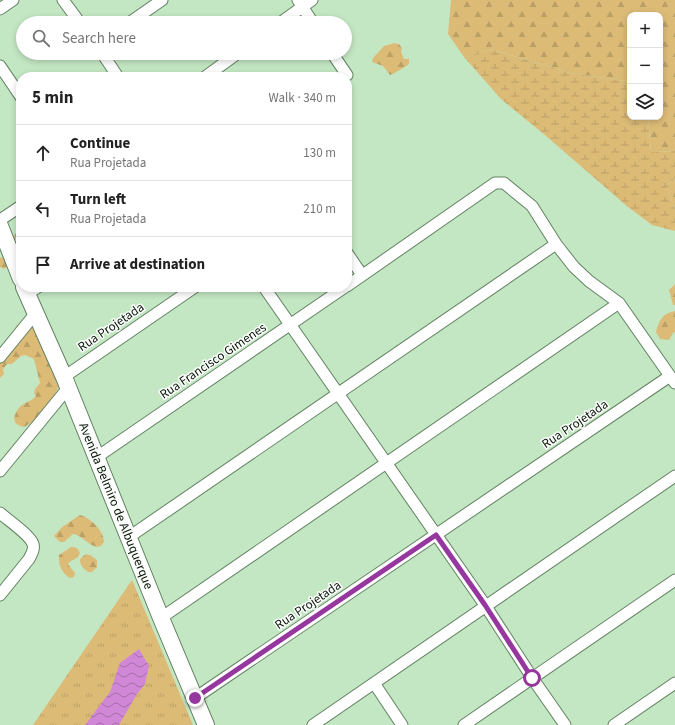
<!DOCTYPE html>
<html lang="en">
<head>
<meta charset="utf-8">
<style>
	body { margin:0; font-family:"Source Sans 3",sans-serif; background:#f6f6f6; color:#222 }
	.controls { position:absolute; right:12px; top:12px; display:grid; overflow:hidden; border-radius:8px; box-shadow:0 2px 6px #0003 }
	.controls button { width:36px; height:36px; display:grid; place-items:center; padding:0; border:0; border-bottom:1px solid #e0e0e0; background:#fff; color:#222; font:20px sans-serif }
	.stop { position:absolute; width:12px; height:12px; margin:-9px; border:3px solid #96369f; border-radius:50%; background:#fff }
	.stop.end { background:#96369f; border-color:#fff; box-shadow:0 1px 4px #0008 }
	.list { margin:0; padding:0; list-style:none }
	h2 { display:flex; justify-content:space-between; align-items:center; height:52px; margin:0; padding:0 16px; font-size:17px }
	h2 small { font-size:13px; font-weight:400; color:#767676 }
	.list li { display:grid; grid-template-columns:26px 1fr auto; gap:12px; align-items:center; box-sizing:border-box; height:56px; padding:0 16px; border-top:1px solid #e0e0e0 }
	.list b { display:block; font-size:15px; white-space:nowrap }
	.list p { margin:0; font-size:13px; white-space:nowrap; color:#767676 }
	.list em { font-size:13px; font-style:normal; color:#767676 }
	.icon { flex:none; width:22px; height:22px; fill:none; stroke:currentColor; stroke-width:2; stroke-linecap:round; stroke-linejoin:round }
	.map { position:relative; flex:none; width:675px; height:725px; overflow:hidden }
	.search { position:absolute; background:#fff; box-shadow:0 2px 6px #0003; left:16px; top:16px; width:336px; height:44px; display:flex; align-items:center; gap:10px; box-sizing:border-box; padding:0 14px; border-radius:22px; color:#767676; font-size:15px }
	.panel { position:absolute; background:#fff; box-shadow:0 2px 6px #0003; left:16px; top:72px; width:336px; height:220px; border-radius:16px }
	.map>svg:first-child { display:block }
	.grass { fill:url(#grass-tufts) }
	.forest { fill:url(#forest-firs) }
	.wetland { fill:url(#wetland-marsh) }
	.water { fill:url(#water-waves) }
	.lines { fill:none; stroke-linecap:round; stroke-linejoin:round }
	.street-casing { stroke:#628262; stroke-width:13 }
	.secondary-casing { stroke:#628262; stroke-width:18 }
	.street { stroke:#fff; stroke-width:11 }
	.secondary { stroke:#fff; stroke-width:16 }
	.route { stroke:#96369f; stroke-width:5 }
	.labels { text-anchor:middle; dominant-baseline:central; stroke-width:3; stroke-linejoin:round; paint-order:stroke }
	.street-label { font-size:13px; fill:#091509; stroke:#fbfefb }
</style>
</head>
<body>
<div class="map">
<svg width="675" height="725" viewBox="0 0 675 725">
	<defs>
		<pattern id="grass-tufts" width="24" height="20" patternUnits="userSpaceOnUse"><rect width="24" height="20" fill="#dcbb77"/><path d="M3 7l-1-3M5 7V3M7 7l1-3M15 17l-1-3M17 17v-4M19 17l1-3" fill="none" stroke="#bba066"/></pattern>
		<pattern id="forest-firs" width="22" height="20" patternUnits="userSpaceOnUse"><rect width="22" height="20" fill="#dcbb77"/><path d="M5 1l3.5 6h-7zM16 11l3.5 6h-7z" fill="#bba066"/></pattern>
		<pattern id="wetland-marsh" width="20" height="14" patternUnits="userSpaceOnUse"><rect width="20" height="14" fill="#dcbb77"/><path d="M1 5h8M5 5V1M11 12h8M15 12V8" fill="none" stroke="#bba066"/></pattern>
		<pattern id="water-waves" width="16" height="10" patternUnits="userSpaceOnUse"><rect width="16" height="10" fill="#d087d6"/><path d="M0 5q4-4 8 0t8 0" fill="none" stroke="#a76dac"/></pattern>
	</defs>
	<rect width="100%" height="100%" fill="#c4e7c3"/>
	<path class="grass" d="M132 580 193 725H33Z"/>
	<path class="forest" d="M451 0H675V151L651 152 648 117H660V15H630V84L626 81 570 73 491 49 464 57 448 34Z
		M395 43 399 44 402 48 401 52 404 59H409V64C408 65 392 75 390 75L383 66 372 62 373 58 384 46Z
		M675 179V209L666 186Z
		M21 228V244L14 239C14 234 17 231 21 228Z
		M3 257 5 258 8 266 4 269 0 267V258Z
		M675 284V305H673L669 290Z
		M675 311V332L673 333 669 340 660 339 656 332C659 320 663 313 675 311Z
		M24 322 34 329 35 333 39 332 59 385C54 401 39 420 24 427 20 426 17 425 15 422 12 417 18 408 22 405 28 401 30 402 36 396L34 393 35 389 40 383 34 359 25 355 21 356 12 364H7L3 369 4 374 0 378V360L16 333 15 329 16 326Z
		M80 515C91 518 104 531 104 542 96 556 84 535 73 534L64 542H60L54 536 62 527Z
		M71 547C76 547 78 548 80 553L78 557 68 563 70 567 75 573 74 577 70 578C62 573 58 565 59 555Z
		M86 554 90 555 97 560V567L92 572H88C83 568 80 566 80 559Z"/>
	<path class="wetland" d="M491 49 570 73 626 81 630 84V117H648L651 152 675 151V179L666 186 675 209V231L652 225 628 207 546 136 501 99 464 57Z"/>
	<path class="water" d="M139 649 149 666 145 684 137 694 119 725H85L110 692 120 663Z"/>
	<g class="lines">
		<defs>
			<path id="street" d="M63 0 80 23
				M298 0 313 23
				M0 9 13 0
				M129 23 162 0
				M280 23 312 0
				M102 53 118 77
				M332 53 347 75 344 77
				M0 66 21 97
				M205 77 238 53
				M0 220 21 206
				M347 253 362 275
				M347 286 495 183H504L532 206 556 244 574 267 589 281 619 303 675 383
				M264 287 485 605 533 679 565 725
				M27 294 38 287
				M0 357 35 314
				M64 377 195 287
				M97 457 345 287
				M0 471 68 388
				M0 513C8 520 30 535 33 544 35 550 31 555 29 559L0 595
				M129 537 556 244
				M161 618 619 303
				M374 683 402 725
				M195 698 670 376
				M313 725 675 476
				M464 725 675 580
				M614 725 675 683"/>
			<path id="secondary" d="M0 226 21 279
				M24 287 64 377 161 618 206 725"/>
		</defs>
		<use href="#street" class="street-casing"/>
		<use href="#secondary" class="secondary-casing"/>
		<use href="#street" class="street"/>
		<use href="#secondary" class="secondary"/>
	</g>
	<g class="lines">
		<path class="route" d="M195 698 436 535 485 605 532 678"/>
	</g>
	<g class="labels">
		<g class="street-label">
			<text transform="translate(111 327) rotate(-34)">Rua Projetada</text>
			<text transform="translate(213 361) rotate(-34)">Rua Francisco Gimenes</text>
			<text transform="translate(575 424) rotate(-34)">Rua Projetada</text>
			<text transform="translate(116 506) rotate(68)">Avenida Belmiro de Albuquerque</text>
			<text transform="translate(308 605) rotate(-34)">Rua Projetada</text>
		</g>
	</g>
</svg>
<div class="controls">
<button>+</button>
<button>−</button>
<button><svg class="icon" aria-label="layers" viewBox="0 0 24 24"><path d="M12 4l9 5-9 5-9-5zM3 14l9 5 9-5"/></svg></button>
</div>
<div class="stop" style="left:532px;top:678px"></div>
<div class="stop end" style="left:195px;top:698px"></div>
<div class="search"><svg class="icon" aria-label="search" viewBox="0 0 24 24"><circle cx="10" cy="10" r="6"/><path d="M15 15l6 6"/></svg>Search here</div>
<section class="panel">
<h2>5 min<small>Walk · 340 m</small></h2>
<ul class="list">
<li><svg class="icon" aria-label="ahead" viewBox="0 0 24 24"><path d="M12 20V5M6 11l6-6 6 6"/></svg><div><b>Continue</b><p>Rua Projetada</p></div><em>130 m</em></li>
<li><svg class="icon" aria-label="left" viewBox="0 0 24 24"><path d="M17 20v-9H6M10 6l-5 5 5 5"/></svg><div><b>Turn left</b><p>Rua Projetada</p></div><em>210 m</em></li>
<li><svg class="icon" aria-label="arrive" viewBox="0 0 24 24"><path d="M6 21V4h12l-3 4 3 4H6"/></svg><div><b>Arrive at destination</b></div></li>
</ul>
</section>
</div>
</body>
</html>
